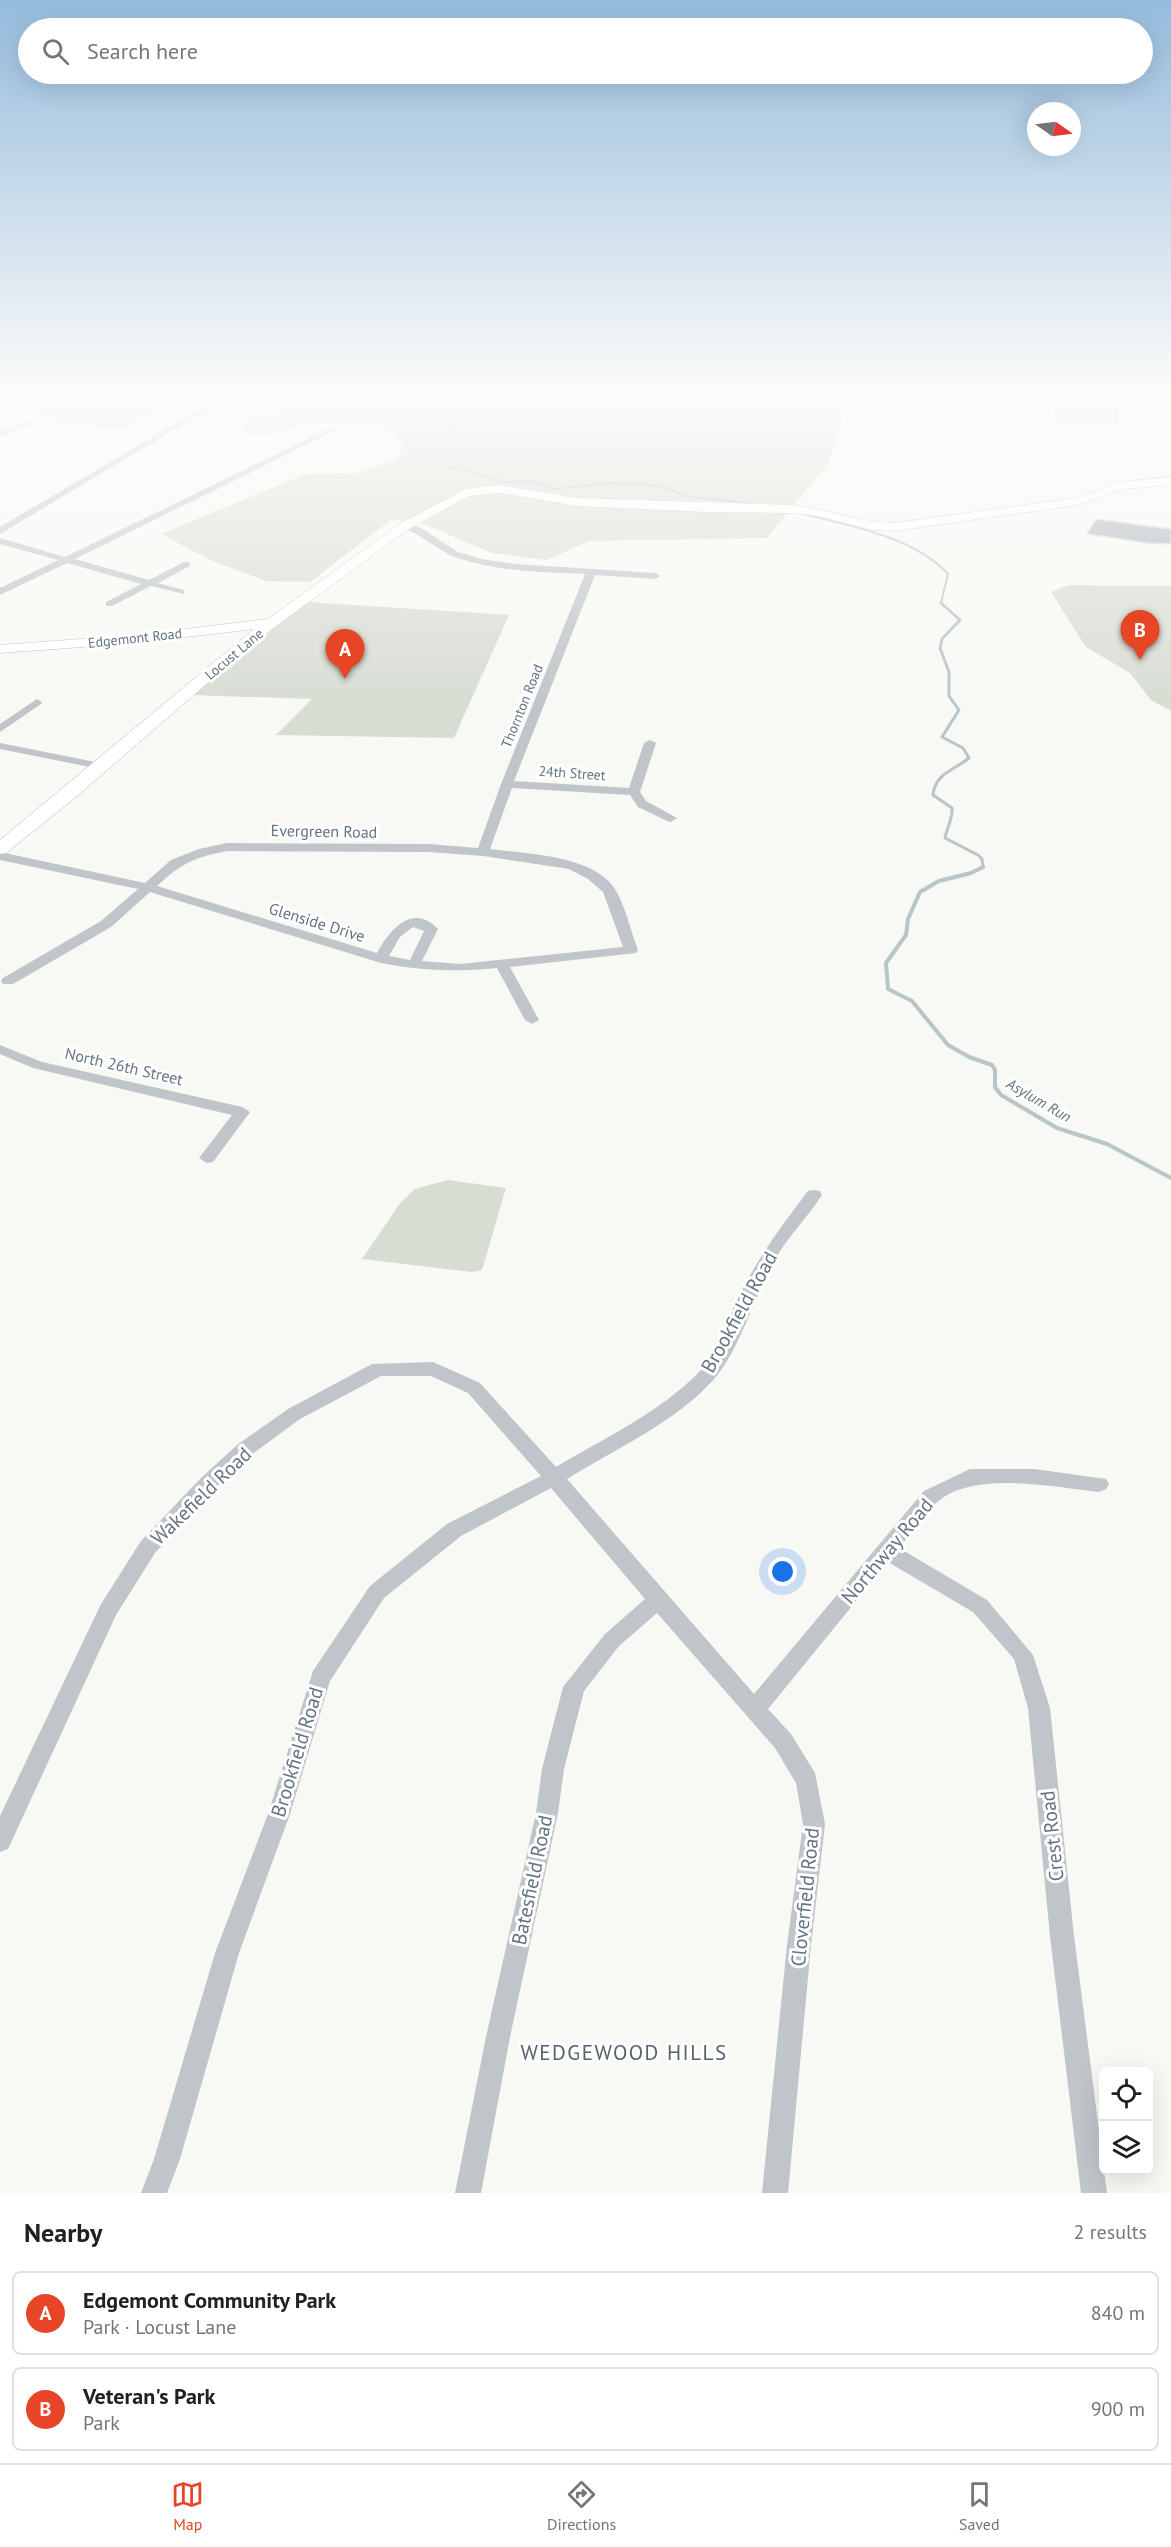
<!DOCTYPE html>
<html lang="en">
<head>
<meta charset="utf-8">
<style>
	body { margin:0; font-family:"PT Sans",sans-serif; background:#f6f6f6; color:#202124 }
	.controls { position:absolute; right:18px; bottom:18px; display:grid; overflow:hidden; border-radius:9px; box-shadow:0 6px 24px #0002 }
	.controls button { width:54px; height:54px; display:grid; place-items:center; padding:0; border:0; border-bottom:2px solid #e0e0e0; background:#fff; color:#202124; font:30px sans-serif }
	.compass { position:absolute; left:1027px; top:102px; width:54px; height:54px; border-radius:50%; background:#fff; box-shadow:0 6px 24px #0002; rotate:104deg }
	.you { position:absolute; left:783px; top:1572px; width:21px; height:21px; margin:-15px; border:4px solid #fff; border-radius:50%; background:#1a73e8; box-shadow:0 0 0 9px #1a73e833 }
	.badge { display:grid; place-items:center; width:39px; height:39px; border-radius:50%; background:#e64626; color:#fff; font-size:20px; font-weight:700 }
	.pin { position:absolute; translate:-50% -50px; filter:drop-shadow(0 2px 3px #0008) }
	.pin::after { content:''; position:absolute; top:32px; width:21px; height:18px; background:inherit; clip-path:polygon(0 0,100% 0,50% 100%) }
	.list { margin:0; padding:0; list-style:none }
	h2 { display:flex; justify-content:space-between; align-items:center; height:78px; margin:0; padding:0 24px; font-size:26px }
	h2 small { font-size:20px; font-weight:400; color:#757577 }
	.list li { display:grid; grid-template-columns:39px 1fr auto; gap:18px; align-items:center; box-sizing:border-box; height:84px; margin:0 12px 12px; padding:0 12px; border:2px solid #e0e0e0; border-radius:9px }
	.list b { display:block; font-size:22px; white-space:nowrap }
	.list p { margin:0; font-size:20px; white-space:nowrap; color:#757577 }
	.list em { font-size:20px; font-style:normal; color:#757577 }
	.icon { flex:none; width:33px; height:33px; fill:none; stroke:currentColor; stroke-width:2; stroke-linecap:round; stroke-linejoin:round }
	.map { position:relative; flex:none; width:1171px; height:2193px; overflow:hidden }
	.search { position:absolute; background:#fff; box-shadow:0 6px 24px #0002; left:18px; right:18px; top:18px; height:66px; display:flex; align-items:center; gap:15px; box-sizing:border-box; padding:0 21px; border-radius:33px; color:#757577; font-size:22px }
	.sheet { height:270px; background:#fff }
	nav { display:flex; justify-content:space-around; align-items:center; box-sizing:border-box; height:84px; border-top:2px solid #e0e0e0; background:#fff; font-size:16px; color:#757577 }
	nav a { display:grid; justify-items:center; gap:3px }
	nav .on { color:#e64626 }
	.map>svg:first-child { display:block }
	.green { fill:#d8ddd4 }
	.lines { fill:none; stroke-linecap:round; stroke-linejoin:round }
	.stream-far2 { stroke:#b8c6c9; stroke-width:2 }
	.stream-far1 { stroke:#b8c6c9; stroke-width:3 }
	.stream { stroke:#b8c6c9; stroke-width:4 }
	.building { fill:#a8b1b7; stroke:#dad9d7; stroke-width:1.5 }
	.secondary-casing { stroke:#b3b9be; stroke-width:1 }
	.street { fill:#c0c5c9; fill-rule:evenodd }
	.secondary { fill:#fff; fill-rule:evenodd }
	.labels { text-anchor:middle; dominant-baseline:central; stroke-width:6; stroke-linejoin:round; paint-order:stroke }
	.far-street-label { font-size:14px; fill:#627581; stroke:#fff }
	.far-water-label { font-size:15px; font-style:italic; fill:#5d757b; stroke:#fff }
	.street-label { font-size:16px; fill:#627581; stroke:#fff }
	.near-street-label { font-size:20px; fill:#627581; stroke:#fff }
	.near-neighbourhood-label { font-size:21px; letter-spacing:1.5px; fill:#54636b; stroke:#fff }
</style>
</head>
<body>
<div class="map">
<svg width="1171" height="2193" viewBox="0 0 1171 2193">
	<rect width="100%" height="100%" fill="#f8f8f5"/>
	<path class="green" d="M63 397H182L120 430 58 421 35 410Z
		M306 397H793L838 405 842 425 829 462 767 538 589 541 547 560 492 553 426 525 392 519 310 582 266 581 212 561 161 534 306 474 358 473 398 459 403 443 381 426 351 420 310 423 270 434H246L243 423 251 412 283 411Z
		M1054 397H1119L1118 426 1053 421Z
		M1068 585 1171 586V711L1151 700 1130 673 1086 647 1051 592Z
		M307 602 509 615 454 738 276 735 312 699 190 695Z
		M448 1180 506 1188 482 1270 472 1272 362 1259 401 1202 415 1189Z"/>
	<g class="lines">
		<path class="stream-far2" d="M427 397 433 407 471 411 448 428 463 434 443 462 446 467 466 470 504 482 535 481 554 489 612 483 649 485 666 487 683 496 749 503 757 506
			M803 514C851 526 914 537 948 574L941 603 943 604"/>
		<path class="stream-far1" d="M941 603 960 620 942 639 940 648 949 672V696L959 710 942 737 963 748 969 758C955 770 935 773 933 795L952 808C953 819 947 827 945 838L978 855 982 859 983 867 980 869"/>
		<path class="stream" d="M983 867 971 873 939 881 920 892 908 919 906 935 886 963 888 989 912 1001 948 1045 969 1057 992 1065 995 1070V1087L1001 1095 1057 1128 1107 1144 1171 1178"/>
	</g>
	<path class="building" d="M1096 519 1171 529V544L1147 543 1087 534Z"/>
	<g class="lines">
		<defs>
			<path id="secondary" d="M1171 477V485L1123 489 1078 505 894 531 871 530 818 516 792 513 706 512 577 506 500 493 469 496 409 529 260 638 77 796 6 853 0 854V840L254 629 136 643 0 653V645L136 635 268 619 401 523 466 489 500 485 577 498 792 505C827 509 859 522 894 523L1076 498 1121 482Z"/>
		</defs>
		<use href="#secondary" class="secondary-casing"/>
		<path class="street" d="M220 397H229L0 534V527Z
			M27 421 34 423 0 437V432Z
			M330 428 337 430 75 559 149 580 184 562H190V566L158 583 184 590V594L151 586 112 606H106V602L141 584 67 563 0 595V588L58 560 0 544V538L65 557Z
			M405 523 421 528 458 552 481 559 515 564 655 573 660 576 655 579 595 575 514 781 629 788 644 743 650 740 656 743 640 792 646 801 677 818 671 822 667 821 638 807 630 795 512 788 490 849C526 854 593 855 615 889 625 905 631 932 638 950L636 953 510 967 539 1020 532 1024 525 1020 497 968C456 972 422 971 381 963L150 892 111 927 13 984H3L1 981 3 978 101 921 138 889 0 860V852L145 883 171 860 199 849 227 843 429 844 478 848 501 784 585 574C542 572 497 572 455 557 436 550 422 534 402 528V524ZM227 851 429 852 483 856 569 869 588 879 603 892 623 947 460 964 422 961 438 929C412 902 389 931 377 953L157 886C182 863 193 858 227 851ZM413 927 424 931 410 960 389 956 400 937Z
			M37 699 42 702 41 704 0 732V724Z
			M0 743 100 763 106 766 100 769 0 749Z
			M0 1045 42 1062 242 1107 250 1112 213 1162 207 1163 199 1158 232 1115 33 1068 0 1054Z
			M814 1190 820 1191 822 1195C808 1217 789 1235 776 1258 754 1295 741 1348 714 1379 679 1420 612 1451 567 1479L754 1694 924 1491 970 1469H1034L1106 1479 1109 1484 1106 1489 1099 1492C1054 1487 975 1470 937 1502 923 1514 911 1534 899 1548L987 1600 1033 1655 1050 1708 1074 1936 1107 2193H1081L1050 1936 1028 1708 1014 1659 973 1612 888 1562 768 1709 791 1734 815 1773 825 1824 811 1945 788 2193H762L787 1945 803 1824 796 1783 775 1748 657 1613 619 1646 584 1691 564 1769 558 1813 510 2037 481 2193H455L486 2037 536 1813 542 1769 563 1687 605 1634 645 1599 551 1488 461 1536 384 1598 330 1681 290 1814 239 1953 180 2159 167 2193H141L154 2159 215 1953 268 1814 313 1671 370 1586 447 1524 541 1476 468 1393 431 1376H381L300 1419 251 1455 214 1489 155 1553 116 1615 8 1849 0 1852V1816L101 1604 141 1541 200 1479 237 1445 288 1409 372 1364 433 1362 480 1383 556 1467C604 1438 661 1412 700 1371 720 1350 727 1319 740 1294 759 1256 782 1225 808 1191Z"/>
		<use href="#secondary" class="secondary"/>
	</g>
	<linearGradient id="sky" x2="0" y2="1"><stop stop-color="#95bbdc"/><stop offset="0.56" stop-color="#fcfcfa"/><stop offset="1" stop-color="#fcfcfa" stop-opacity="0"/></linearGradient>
	<rect width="1171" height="704" fill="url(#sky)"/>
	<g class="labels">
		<g class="far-street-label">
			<text transform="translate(135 638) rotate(-6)">Edgemont Road</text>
			<text transform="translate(234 654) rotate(-40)">Locust Lane</text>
			<text transform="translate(522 706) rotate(-68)">Thornton Road</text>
			<text transform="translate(572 773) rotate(4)">24th Street</text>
		</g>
		<g class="far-water-label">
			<text transform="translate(1039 1100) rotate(30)">Asylum Run</text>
		</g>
		<g class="street-label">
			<text transform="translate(324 831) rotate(1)">Evergreen Road</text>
			<text transform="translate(317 922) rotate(17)">Glenside Drive</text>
			<text transform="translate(124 1066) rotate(13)">North 26th Street</text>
		</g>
		<g class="near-street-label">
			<text transform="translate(739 1312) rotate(-61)">Brookfield Road</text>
			<text transform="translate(201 1496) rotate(-44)">Wakefield Road</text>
			<text transform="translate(887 1551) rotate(-50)">Northway Road</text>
			<text transform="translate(297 1752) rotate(-73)">Brookfield Road</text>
			<text transform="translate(1052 1836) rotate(-96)">Crest Road</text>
			<text transform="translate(532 1880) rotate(-78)">Batesfield Road</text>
			<text transform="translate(805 1897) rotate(-84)">Cloverfield Road</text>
		</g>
		<g class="near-neighbourhood-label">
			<text x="624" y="2052">WEDGEWOOD HILLS</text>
		</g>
	</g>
</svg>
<div class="controls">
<button><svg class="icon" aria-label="locate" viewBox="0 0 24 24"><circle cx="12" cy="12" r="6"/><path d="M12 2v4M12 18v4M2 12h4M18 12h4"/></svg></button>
<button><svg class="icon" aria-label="layers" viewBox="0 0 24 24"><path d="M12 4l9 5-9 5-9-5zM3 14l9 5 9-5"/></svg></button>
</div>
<svg class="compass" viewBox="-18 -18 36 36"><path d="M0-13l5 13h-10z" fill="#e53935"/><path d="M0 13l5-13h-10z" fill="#757577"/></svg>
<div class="you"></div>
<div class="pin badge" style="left:345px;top:679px">A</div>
<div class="pin badge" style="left:1140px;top:660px">B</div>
<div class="search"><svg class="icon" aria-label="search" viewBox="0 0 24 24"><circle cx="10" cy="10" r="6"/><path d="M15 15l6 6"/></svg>Search here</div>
</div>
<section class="sheet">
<h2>Nearby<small>2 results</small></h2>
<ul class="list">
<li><span class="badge">A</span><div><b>Edgemont Community Park</b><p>Park · Locust Lane</p></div><em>840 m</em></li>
<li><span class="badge">B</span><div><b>Veteran's Park</b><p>Park</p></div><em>900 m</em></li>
</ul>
</section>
<nav>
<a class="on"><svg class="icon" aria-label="map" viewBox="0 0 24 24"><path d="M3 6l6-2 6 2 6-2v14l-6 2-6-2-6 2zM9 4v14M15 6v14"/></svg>Map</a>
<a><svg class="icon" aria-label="directions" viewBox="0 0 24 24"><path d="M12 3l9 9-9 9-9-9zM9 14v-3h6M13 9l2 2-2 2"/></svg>Directions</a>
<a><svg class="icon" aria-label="saved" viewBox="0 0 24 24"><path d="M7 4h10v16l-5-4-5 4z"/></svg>Saved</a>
</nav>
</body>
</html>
